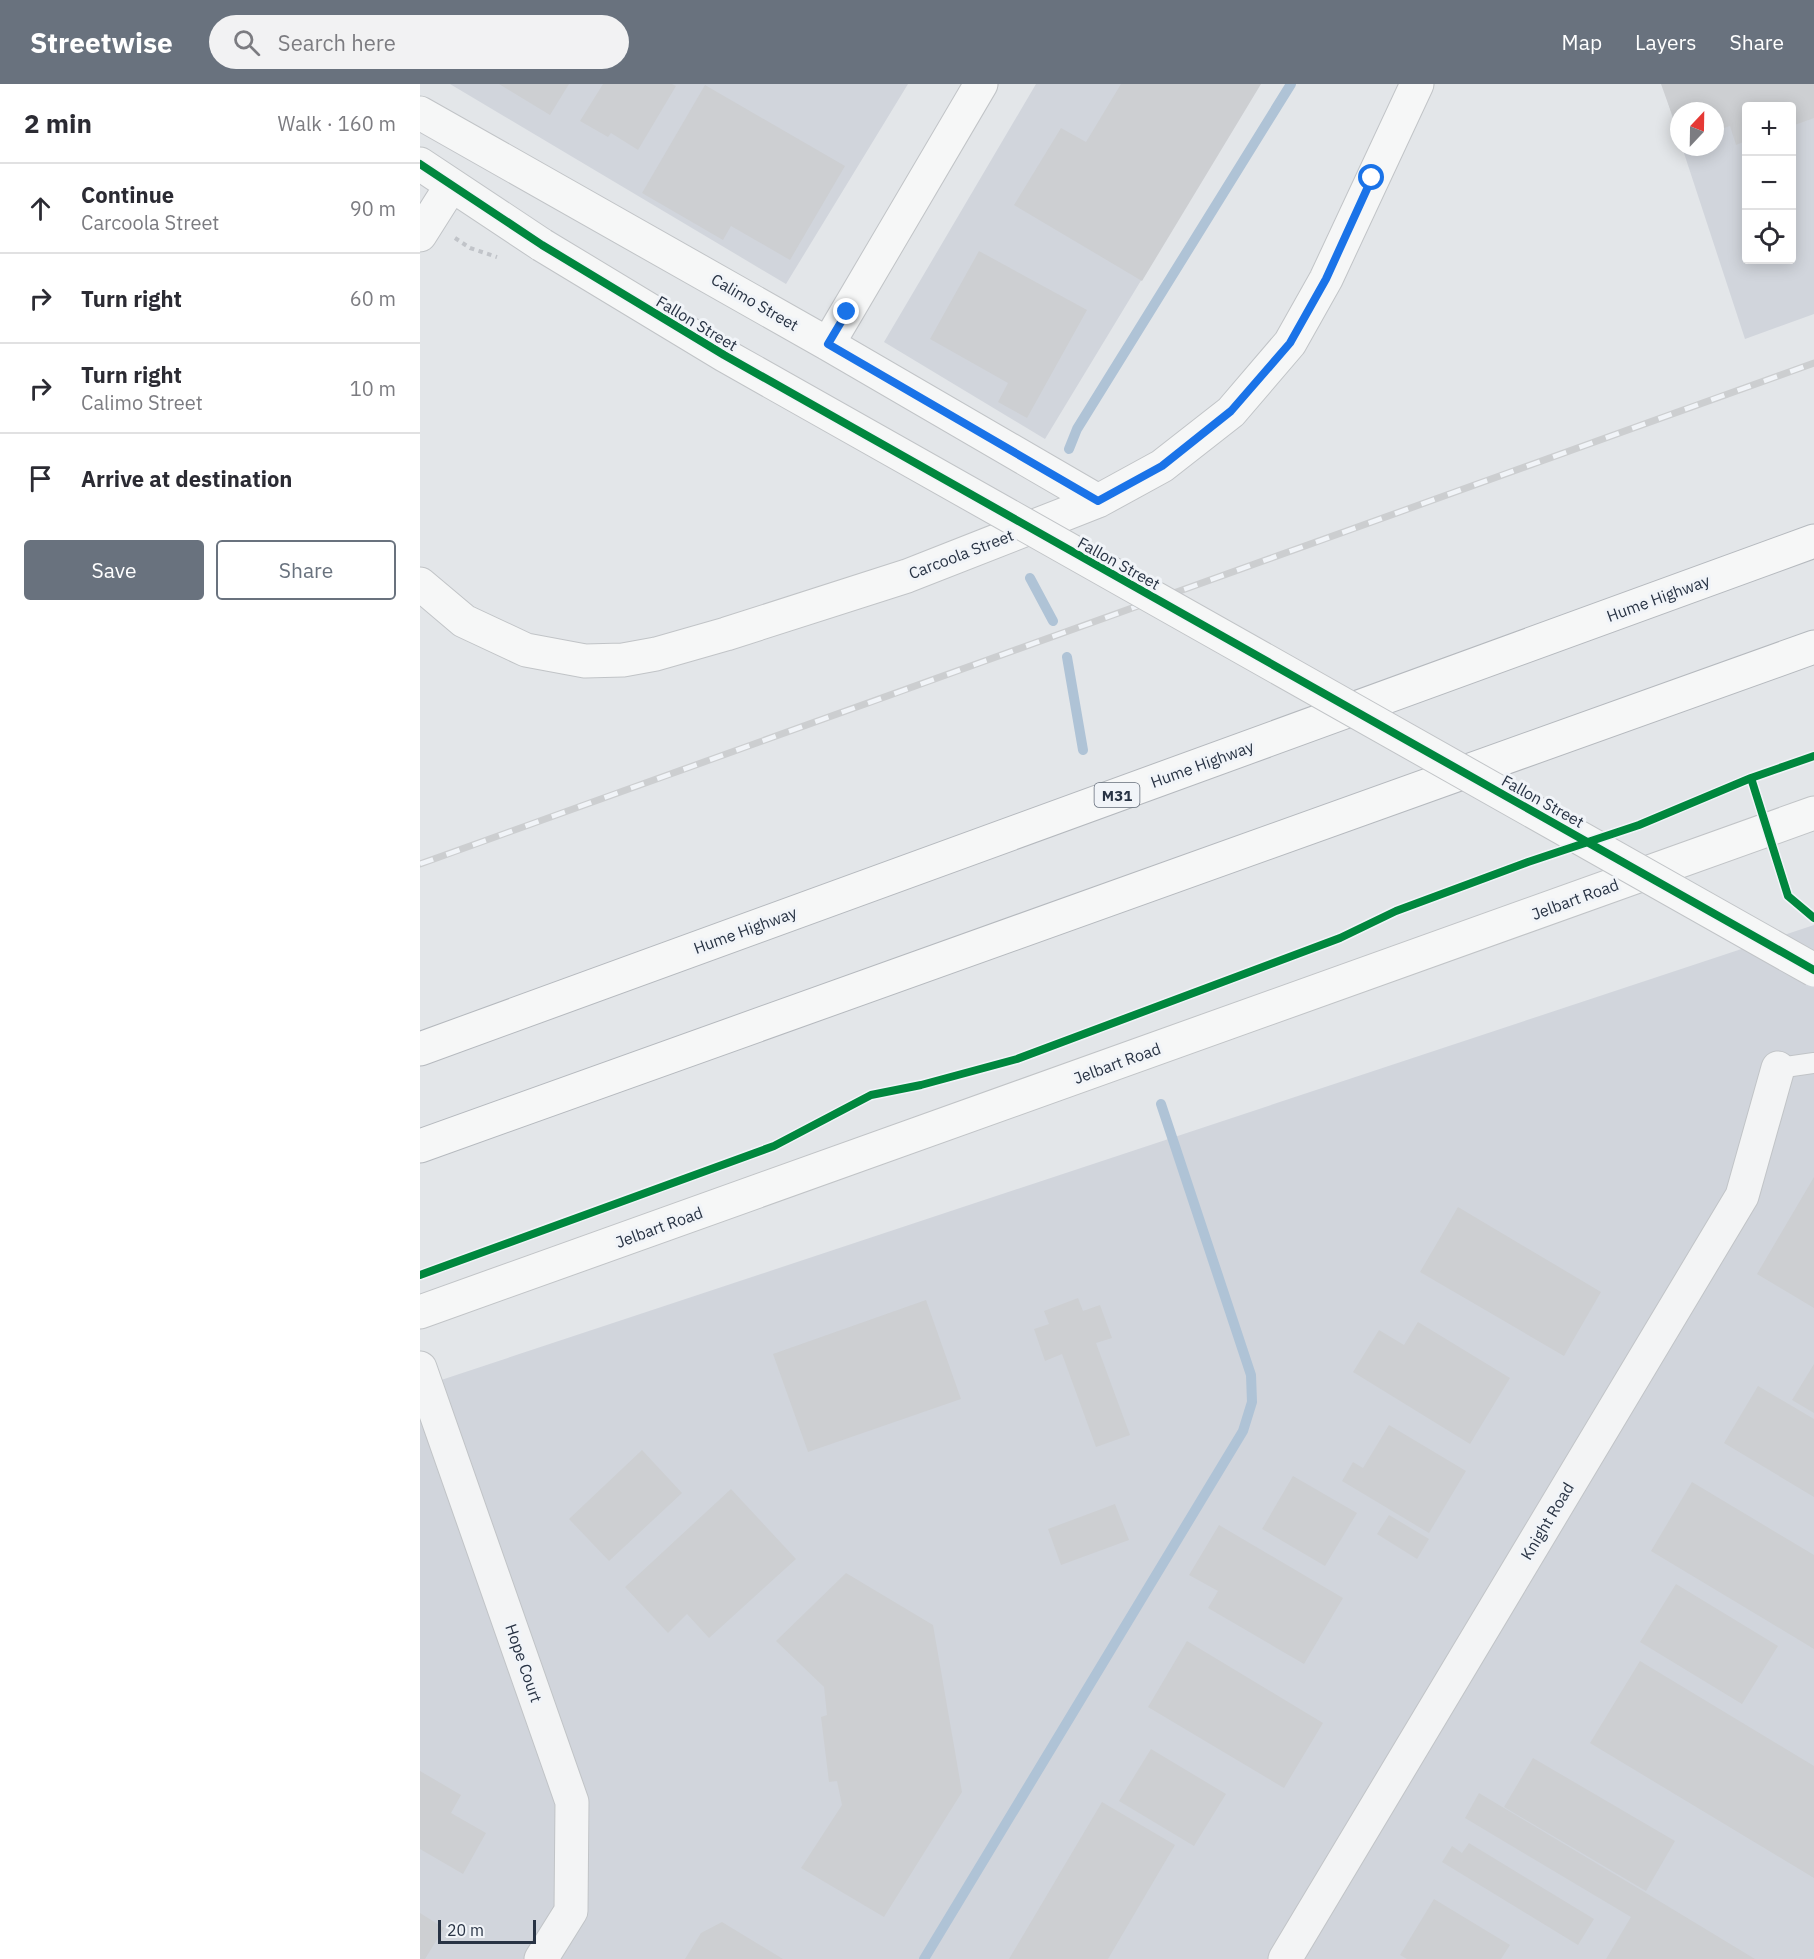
<!DOCTYPE html>
<html lang="en">
<head>
<meta charset="utf-8">
<style>
	body { margin:0; font-family:"IBM Plex Sans",sans-serif; background:#f2f2f3; color:#2b2b33 }
	.controls { position:absolute; right:18px; top:18px; display:grid; overflow:hidden; border-radius:6px; box-shadow:0 3px 15px #0003 }
	.controls button { width:54px; height:54px; display:grid; place-items:center; padding:0; border:0; border-bottom:2px solid #e1e1e2; background:#fff; color:#2b2b33; font:30px sans-serif }
	.compass { position:absolute; left:1250px; top:18px; width:54px; height:54px; border-radius:50%; background:#fff; box-shadow:0 3px 15px #0003; rotate:22deg }
	.scale { position:absolute; left:18px; bottom:15px; width:98px; box-sizing:border-box; padding-left:6px; border:3px solid #283344; border-top:0; font-size:16px; line-height:21px; white-space:nowrap; color:#283344; -webkit-text-stroke:4px #f1f4f8; paint-order:stroke }
	.stop { position:absolute; width:18px; height:18px; margin:-14px; border:4px solid #1a73e8; border-radius:50%; background:#fff }
	.stop.end { background:#1a73e8; border-color:#fff; box-shadow:0 2px 6px #0008 }
	.list { margin:0; padding:0; list-style:none }
	h2 { display:flex; justify-content:space-between; align-items:center; height:78px; margin:0; padding:0 24px; font-size:26px }
	h2 small { font-size:20px; font-weight:400; color:#7c7c81 }
	.list li { display:grid; grid-template-columns:39px 1fr auto; gap:18px; align-items:center; box-sizing:border-box; height:90px; padding:0 24px; border-top:2px solid #e1e1e2 }
	.list b { display:block; font-size:22px; white-space:nowrap }
	.list p { margin:0; font-size:20px; white-space:nowrap; color:#7c7c81 }
	.list em { font-size:20px; font-style:normal; color:#7c7c81 }
	.actions { display:flex; gap:12px; padding:18px 24px }
	.actions a { flex:1; padding:14px 0; border:2px solid #69727e; border-radius:6px; text-align:center; font-size:21px; color:#69727e }
	.actions .main { background:#69727e; color:#fff }
	.icon { flex:none; width:33px; height:33px; fill:none; stroke:currentColor; stroke-width:2; stroke-linecap:round; stroke-linejoin:round }
	.map { position:relative; flex:none; width:1394px; height:1875px; overflow:hidden }
	header { display:flex; align-items:center; gap:36px; box-sizing:border-box; height:84px; padding:0 30px; background:#69727e; color:#fff }
	header strong { font-size:28px }
	nav { display:flex; gap:33px; margin-inline-start:auto; font-size:21px }
	.search { width:420px; height:54px; background:#f2f2f3; display:flex; align-items:center; gap:15px; box-sizing:border-box; padding:0 21px; border-radius:33px; color:#7c7c81; font-size:22px }
	main { display:flex }
	aside { flex:1; background:#fff }
	.map>svg:first-child { display:block }
	.built { fill:#d1d5dc; fill-rule:evenodd }
	.lines { fill:none; stroke-linecap:round; stroke-linejoin:round }
	.stream { stroke:#afc3d6; stroke-width:10 }
	.building { fill:#cdcfd2 }
	.lane-casing { stroke:#c1c4c7; stroke-width:22 }
	.street-casing { stroke:#c1c4c7; stroke-width:35 }
	.secondary-casing { stroke:#c1c4c7; stroke-width:35 }
	.highway-casing { stroke:#b5b9be; stroke-width:35 }
	.path { stroke:#c1c4c9; stroke-width:4; stroke-dasharray:4.5 4.5; stroke-linecap:butt }
	.lane { stroke:#f3f4f5; stroke-width:20 }
	.street { stroke:#f3f4f5; stroke-width:33 }
	.secondary { stroke:#f6f7f7; stroke-width:33 }
	.highway { stroke:#f6f7f7; stroke-width:33 }
	.rail-casing { stroke:#ccced0; stroke-width:7 }
	.rail { stroke:#f1f4f8; stroke-width:4.5; stroke-dasharray:14; stroke-linecap:butt }
	.secondary-bridge-casing { stroke:#c1c4c7; stroke-width:35; stroke-linecap:butt }
	.secondary-bridge { stroke:#f6f7f7; stroke-width:33 }
	.cycleway-casing { stroke:#f1f4f8; stroke-width:11 }
	.cycleway { stroke:#00873e; stroke-width:8 }
	.route { stroke:#1a73e8; stroke-width:8 }
	.labels { text-anchor:middle; dominant-baseline:central; stroke-width:6; stroke-linejoin:round; paint-order:stroke }
	.shield { fill:#f1f4f8; stroke:#646d7a; stroke-width:1.5 }
	.shield-label { font-size:15px; font-weight:bold; fill:#283344 }
	.street-label { font-size:16px; fill:#283344; stroke:#f1f4f8 }
</style>
</head>
<body>
<header>
<strong>Streetwise</strong>
<div class="search"><svg class="icon" aria-label="search" viewBox="0 0 24 24"><circle cx="10" cy="10" r="6"/><path d="M15 15l6 6"/></svg>Search here</div>
<nav><a>Map</a><a>Layers</a><a>Share</a></nav>
</header>
<main>
<aside>
<h2>2 min<small>Walk · 160 m</small></h2>
<ul class="list">
<li><svg class="icon" aria-label="ahead" viewBox="0 0 24 24"><path d="M12 20V5M6 11l6-6 6 6"/></svg><div><b>Continue</b><p>Carcoola Street</p></div><em>90 m</em></li>
<li><svg class="icon" aria-label="right" viewBox="0 0 24 24"><path d="M7 20v-9h11M14 6l5 5-5 5"/></svg><div><b>Turn right</b></div><em>60 m</em></li>
<li><svg class="icon" aria-label="right" viewBox="0 0 24 24"><path d="M7 20v-9h11M14 6l5 5-5 5"/></svg><div><b>Turn right</b><p>Calimo Street</p></div><em>10 m</em></li>
<li><svg class="icon" aria-label="arrive" viewBox="0 0 24 24"><path d="M6 21V4h12l-3 4 3 4H6"/></svg><div><b>Arrive at destination</b></div></li>
</ul>
<div class="actions"><a class="main">Save</a><a>Share</a></div>
</aside>
<div class="map">
<svg width="1394" height="1875" viewBox="0 0 1394 1875">
	<rect width="100%" height="100%" fill="#e3e6e9"/>
	<path class="built" d="M30 0H488L366 200Z
		M616 0H840L625 355 464 258Z
		M1242 0H1394V230L1325 255 1262 63H1295V27H1259V53ZM1326 22H1372V176H1326Z
		M1394 841V1875H0V1303Z"/>
	<g class="lines">
		<path class="stream" d="M649 365 657 345 871 0
			M610 494 633 537
			M647 573 663 666
			M504 1875 823 1347 832 1318 831 1291 741 1020"/>
	</g>
	<path class="building" d="M79 0H149L130 31Z
		M183 0H252L256 2 218 66 191 49 188 53 160 37Z
		M701 0H841L722 197 594 121 641 44 666 58Z
		M1241 0H1394V34L1372 42V22H1326V57L1316 61 1310 42 1295 47V27H1259V50Z
		M285 1 425 82 370 176 311 142 303 156 222 109Z
		M559 167 667 226 607 334 578 318 588 299 510 255Z
		M1394 1093V1224L1337 1190Z
		M1038 1123 1181 1208 1144 1272 1000 1188Z
		M658 1214 663 1227 680 1221 692 1254 676 1259 710 1351 676 1363 642 1270 625 1277 614 1245 629 1240 624 1227Z
		M506 1216 541 1315 388 1368 353 1270Z
		M998 1238 1090 1294 1050 1360 933 1288 959 1246 984 1261Z
		M1394 1280V1329L1372 1316Z
		M1338 1302 1394 1335V1413L1304 1359Z
		M969 1341 1046 1387 1009 1449 922 1397 933 1378 943 1384Z
		M222 1366 262 1409 189 1477 149 1435Z
		M873 1392 937 1429 905 1482 842 1445Z
		M1272 1398 1394 1471V1565L1231 1467Z
		M311 1405 376 1475 289 1554 267 1530 248 1549 205 1503Z
		M695 1420 709 1456 641 1481 628 1445Z
		M969 1431 1009 1455 997 1475 957 1450Z
		M799 1441 923 1514 884 1580 788 1524 798 1507 769 1491Z
		M426 1489 513 1541 542 1708 464 1833 381 1784 422 1721 417 1697 409 1698 401 1633 407 1631 404 1603 356 1557Z
		M1256 1500 1358 1562 1322 1620 1220 1558Z
		M767 1557 903 1639 864 1704 728 1623Z
		M1220 1577 1394 1682V1794L1170 1659Z
		M731 1665 806 1710 774 1762 699 1717Z
		M1113 1674 1255 1757 1226 1807 1084 1723Z
		M0 1687 41 1711 31 1729 66 1749 43 1790 0 1765Z
		M1059 1709 1226 1809 1335 1875H1186L1211 1833 1045 1734Z
		M682 1718 755 1761 688 1875H589Z
		M1049 1759 1174 1835 1158 1861 1022 1778 1032 1762 1042 1769Z
		M1014 1815 1090 1861 1081 1875H987L980 1871Z
		M0 1829 24 1844 5 1875H0Z
		M302 1838 363 1875H265L281 1849Z"/>
	<g class="lines">
		<defs>
			<path id="lane" d="M1358 984 1394 979"/>
			<path id="street" d="M0 1284 152 1718 151 1827 121 1875
				M865 1875 1322 1112 1358 984"/>
			<path id="secondary" d="M0 29 408 260 678 417
				M0 80 122 161
				M0 151 31 102
				M408 260 561 0
				M0 500 44 537 106 566 165 577 203 576 236 570 306 550 487 492 678 417 742 382 811 328 870 259 906 195 997 0
				M0 1228 1394 729"/>
			<path id="highway" d="M0 965 1394 457
				M0 1062 1394 563"/>
		</defs>
		<use href="#lane" class="lane-casing"/>
		<use href="#street" class="street-casing"/>
		<use href="#secondary" class="secondary-casing"/>
		<use href="#highway" class="highway-casing"/>
		<path class="path" d="M35 154 50 164 77 173"/>
		<use href="#lane" class="lane"/>
		<use href="#street" class="street"/>
		<use href="#secondary" class="secondary"/>
		<use href="#highway" class="highway"/>
		<defs>
			<path id="rail" d="M0 780 1394 279"/>
		</defs>
		<use href="#rail" class="rail-casing"/>
		<use href="#rail" class="rail"/>
		<defs>
			<path id="secondary-bridge" d="M122 161 304 271 1394 886"/>
		</defs>
		<use href="#secondary-bridge" class="secondary-bridge-casing"/>
		<use href="#secondary-bridge" class="secondary-bridge"/>
		<defs>
			<path id="cycleway" d="M0 80 122 161 304 271 1394 886
				M1331 694 1368 812 1394 834
				M0 1191 354 1062 451 1011 501 1001 597 975 920 854 976 827 1108 778 1219 741 1331 694 1394 672"/>
		</defs>
		<use href="#cycleway" class="cycleway-casing"/>
		<use href="#cycleway" class="cycleway"/>
	</g>
	<g class="lines">
		<path class="route" d="M427 228 408 260 678 417 742 382 811 327 870 259 906 195 952 94"/>
	</g>
	<g class="labels">
		<rect class="shield" x="674.5" y="699" width="45" height="24" rx="4.5"/>
		<g class="shield-label">
			<text x="697" y="711">M31</text>
		</g>
		<g class="street-label">
			<text transform="translate(335 218) rotate(30)">Calimo Street</text>
			<text transform="translate(277 239) rotate(31)">Fallon Street</text>
			<text transform="translate(541 470) rotate(-21)">Carcoola Street</text>
			<text transform="translate(699 479) rotate(29)">Fallon Street</text>
			<text transform="translate(1238 514) rotate(-20)">Hume Highway</text>
			<text transform="translate(782 680) rotate(-20)">Hume Highway</text>
			<text transform="translate(1123 717) rotate(29)">Fallon Street</text>
			<text transform="translate(1155 815) rotate(-20)">Jelbart Road</text>
			<text transform="translate(325 846) rotate(-20)">Hume Highway</text>
			<text transform="translate(697 979) rotate(-20)">Jelbart Road</text>
			<text transform="translate(239 1143) rotate(-20)">Jelbart Road</text>
			<text transform="translate(1127 1437) rotate(-59)">Knight Road</text>
			<text transform="translate(104 1579) rotate(71)">Hope Court</text>
		</g>
	</g>
</svg>
<div class="controls">
<button>+</button>
<button>−</button>
<button><svg class="icon" aria-label="locate" viewBox="0 0 24 24"><circle cx="12" cy="12" r="6"/><path d="M12 2v4M12 18v4M2 12h4M18 12h4"/></svg></button>
</div>
<svg class="compass" viewBox="-18 -18 36 36"><path d="M0-13l5 13h-10z" fill="#e53935"/><path d="M0 13l5-13h-10z" fill="#7c7c81"/></svg>
<div class="scale">20 m</div>
<div class="stop" style="left:952px;top:94px"></div>
<div class="stop end" style="left:427px;top:228px"></div>
</div>
</main>
</body>
</html>
